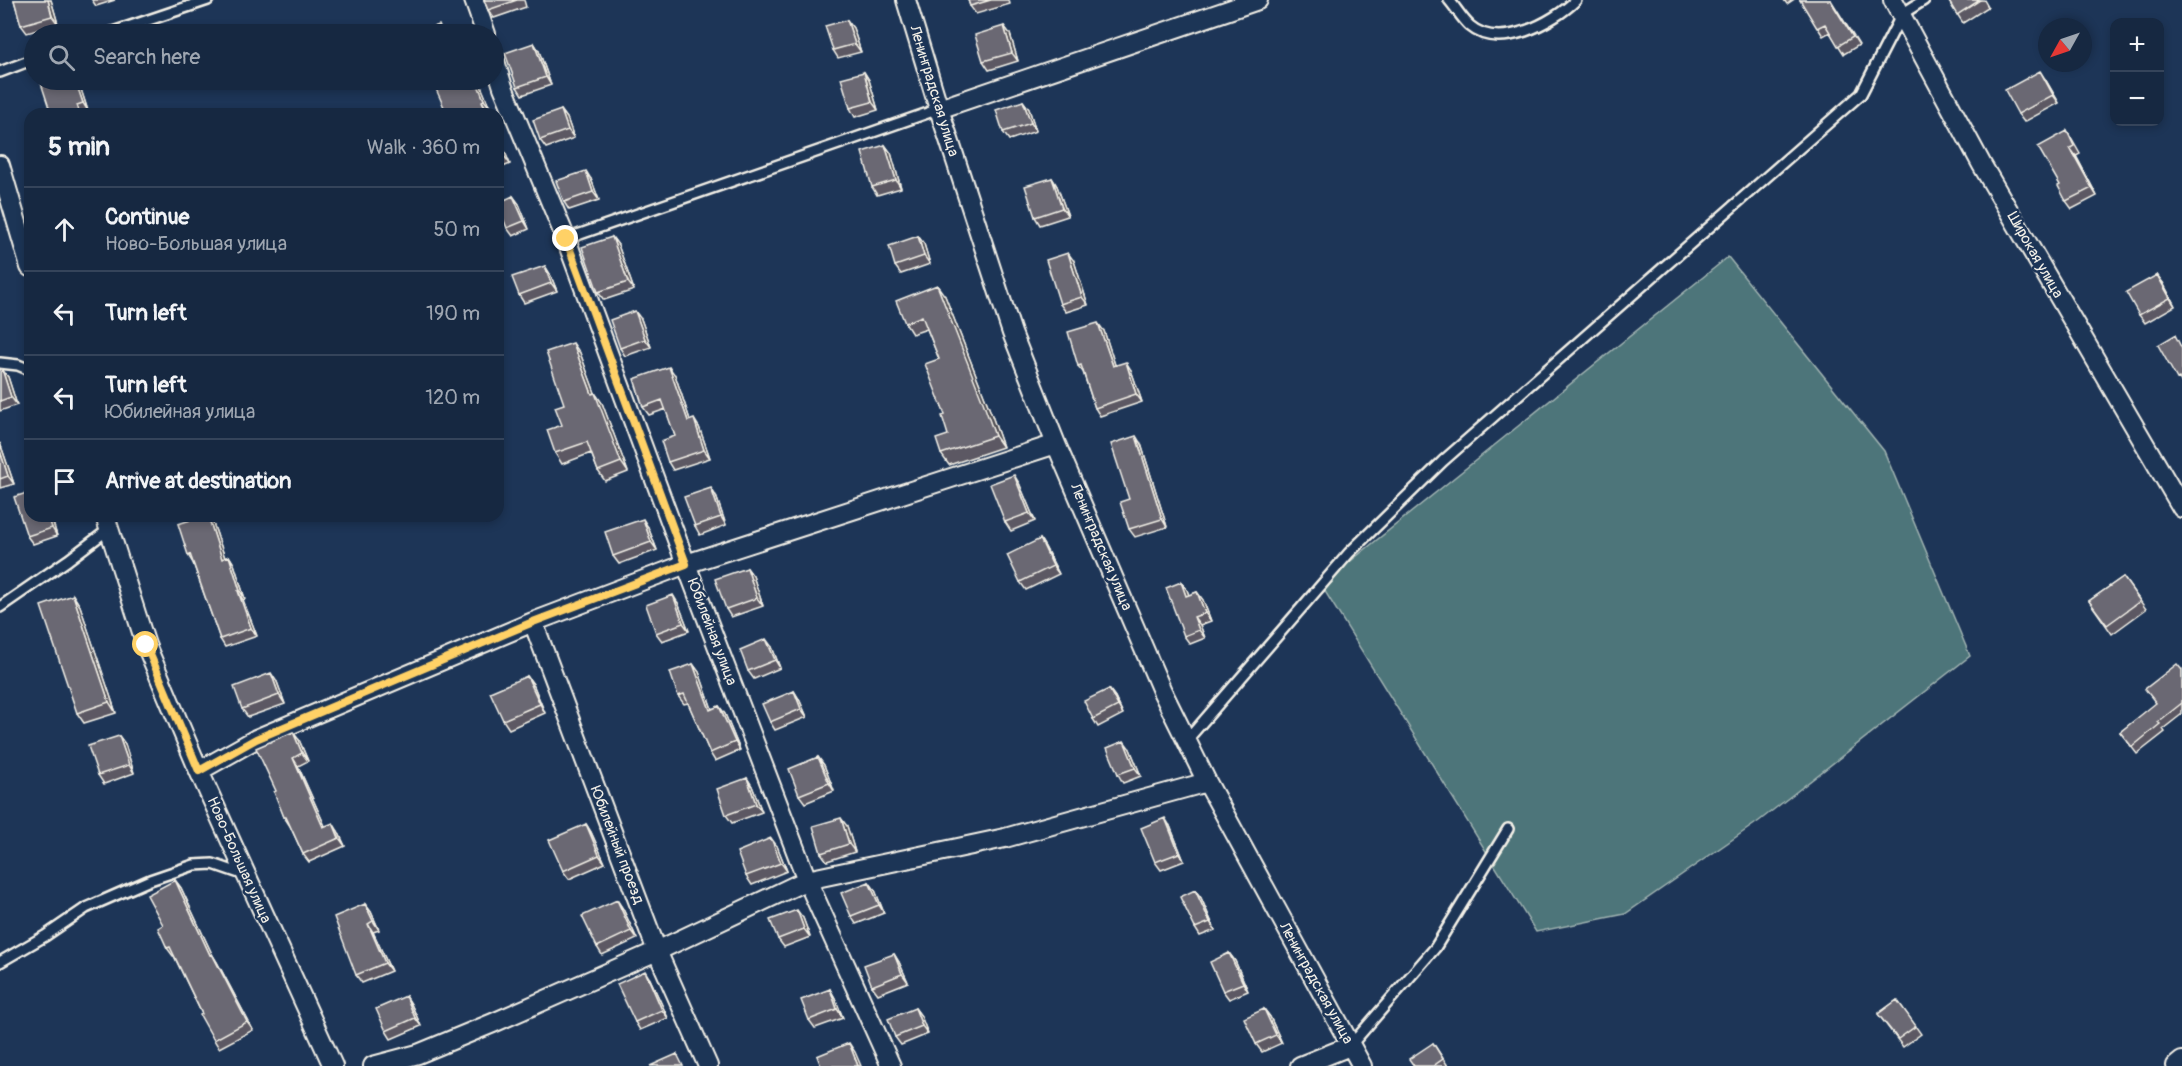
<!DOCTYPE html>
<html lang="en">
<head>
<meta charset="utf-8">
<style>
	body { margin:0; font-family:Pangolin,sans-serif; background:#1f3048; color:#f1f3f6 }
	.controls { position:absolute; right:18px; top:18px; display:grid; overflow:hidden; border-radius:12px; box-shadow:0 3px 9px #0003 }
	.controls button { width:54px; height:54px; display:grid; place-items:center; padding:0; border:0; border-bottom:2px solid #35445a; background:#162841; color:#f1f3f6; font:30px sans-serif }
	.compass { position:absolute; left:2038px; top:18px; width:54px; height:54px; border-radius:50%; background:#162841; box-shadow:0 3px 9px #0003; rotate:230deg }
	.stop { position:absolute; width:18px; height:18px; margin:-14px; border:4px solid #ffd166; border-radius:50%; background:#fff }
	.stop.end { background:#ffd166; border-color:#fff; box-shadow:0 2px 6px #0008 }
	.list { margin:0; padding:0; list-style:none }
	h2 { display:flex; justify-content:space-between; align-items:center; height:78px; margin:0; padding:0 24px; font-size:26px }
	h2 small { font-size:20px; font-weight:400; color:#9ea6b1 }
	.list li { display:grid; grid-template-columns:39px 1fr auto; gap:18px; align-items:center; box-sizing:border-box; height:84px; padding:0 24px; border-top:2px solid #35445a }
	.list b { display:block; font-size:22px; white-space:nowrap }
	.list p { margin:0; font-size:20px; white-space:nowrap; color:#9ea6b1 }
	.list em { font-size:20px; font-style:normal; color:#9ea6b1 }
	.icon { flex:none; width:33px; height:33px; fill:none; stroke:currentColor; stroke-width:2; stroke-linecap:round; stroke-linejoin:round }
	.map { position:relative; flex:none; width:2182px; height:1066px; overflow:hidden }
	.search { position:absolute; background:#162841; box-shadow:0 3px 9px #0003; left:24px; top:24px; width:480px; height:66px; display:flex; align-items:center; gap:15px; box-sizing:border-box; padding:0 21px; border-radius:33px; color:#9ea6b1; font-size:22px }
	.panel { position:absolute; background:#162841; box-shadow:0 3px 9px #0003; left:24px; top:108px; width:480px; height:414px; border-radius:18px }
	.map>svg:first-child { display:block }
	.green { fill:#4d757a; stroke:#a0b3b1; stroke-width:1.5 }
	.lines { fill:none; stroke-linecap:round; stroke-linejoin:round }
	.lane-casing { stroke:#f4f1e8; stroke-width:14 }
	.street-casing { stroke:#f4f1e8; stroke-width:22 }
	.lane { stroke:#1d3557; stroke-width:9 }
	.street { stroke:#1d3557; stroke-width:18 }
	.wall { fill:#5b5963; stroke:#f4f1e8; stroke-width:1.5 }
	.shaded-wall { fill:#4a4850; stroke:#f4f1e8; stroke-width:1.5 }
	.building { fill:#6a6773; stroke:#f4f1e8; stroke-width:1.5 }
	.route { stroke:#ffd166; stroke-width:8 }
	.labels { text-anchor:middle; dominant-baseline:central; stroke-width:5; stroke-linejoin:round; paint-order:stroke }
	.street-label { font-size:15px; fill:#f4f1e8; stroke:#1d3557 }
</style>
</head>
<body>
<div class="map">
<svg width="2182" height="1066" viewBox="0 0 2182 1066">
	<rect width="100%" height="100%" fill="#1d3557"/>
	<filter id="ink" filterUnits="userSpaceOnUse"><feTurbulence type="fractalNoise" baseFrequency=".0167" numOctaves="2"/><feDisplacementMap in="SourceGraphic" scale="12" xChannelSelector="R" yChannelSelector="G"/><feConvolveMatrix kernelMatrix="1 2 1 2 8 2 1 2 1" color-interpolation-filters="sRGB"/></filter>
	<g filter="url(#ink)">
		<path class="green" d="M1728 257 1884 451 1970 656 1759 821 1625 914 1536 932 1321 585Z"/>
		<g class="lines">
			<defs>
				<path id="lane" d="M1449 0C1456 8 1462 19 1470 26 1499 51 1553 23 1576 0
					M107 34 208 0
					M0 72 34 59
					M566 239 939 109
					M0 363 18 365 30 370
					M0 607 68 560 109 529
					M1187 740 1349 553 1443 461 1861 94 1902 14 1924 0
					M0 962 45 936 86 908 150 880 194 865 213 864 245 875
					M1350 1046 1435 948 1508 829"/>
				<path id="street" d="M474 0 486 34
					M906 0 939 109 1012 333 1056 444 1162 691 1207 782 1362 1066
					M1893 0 1982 165 2182 508
					M494 58 503 87 566 239 686 564 807 880 891 1066
					M939 109 1258 0
					M0 165 30 267
					M105 516 146 645 199 771 333 1066
					M533 622 657 951 708 1066
					M199 771 256 739 533 622 686 564 1056 444
					M373 1066 418 1054 493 1023 657 951 807 880 1005 838 1207 782
					M1300 1066 1350 1046
					M2176 1066 2182 1061"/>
			</defs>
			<use href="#lane" class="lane-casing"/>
			<use href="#street" class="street-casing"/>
			<use href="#lane" class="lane"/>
			<use href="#street" class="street"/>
		</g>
		<path class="wall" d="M14 0H51L58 24 27 33 21 25Z
			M92 0H115L96 6Z
			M484 0H524L526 7 494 18 488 10Z
			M968 0H1009L1010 4 976 14 970 6Z
			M1784 0H1793L1787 4Z
			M1800 0H1831L1859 45 1844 54 1830 32 1823 36Z
			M1948 0H1984L1988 7 1963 23Z
			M847 20 853 28 861 52 838 58 833 50Z
			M1004 26 1010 34 1018 61 989 70 983 61Z
			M534 43 539 51 551 85 522 95 517 87Z
			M864 72 869 80 878 110 855 117 850 108Z
			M2045 79 2059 103 2024 122 2018 114Z
			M78 80 88 111 82 113 83 114H51Z
			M458 80H478L490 108 487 109 489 114H447Z
			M1023 101 1029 109 1036 131 1009 140 1003 132Z
			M561 110 567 118 574 138 546 148 540 140Z
			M2067 131 2080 154 2076 156 2097 196 2072 209 2066 201 2060 185Z
			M498 136 510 164 498 169Z
			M885 145 891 153 901 188 877 195 872 187Z
			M1052 178 1057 186 1068 216 1040 225 1035 217Z
			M591 179 599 200 569 210 564 202Z
			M513 196 519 204 529 229 513 236 507 228Z
			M918 236 924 244 930 264 901 274 895 266Z
			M612 237 618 245 634 290 604 300 598 292Z
			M1074 261 1088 305 1066 312 1060 304Z
			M545 266 550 274 557 291 524 303 519 295Z
			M2157 275 2163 283 2175 306 2145 323 2139 315Z
			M945 296 991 413 1003 447 949 465 941 454 948 435 945 415 939 359 927 329 912 334 905 323Z
			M641 319 651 347 625 356 620 348Z
			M1104 331 1115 365 1131 370 1142 402 1100 416 1095 408 1083 372 1078 366Z
			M580 353 595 393 602 403 628 472 605 481 598 471 591 453 562 464 555 453 562 425 564 404Z
			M0 369 8 377 17 405 0 411Z
			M675 375 690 420 699 427 710 458 673 470 668 462 675 436 666 409 649 415 643 407Z
			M0 443 14 484 0 488Z
			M1141 444 1167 527 1135 537 1129 529V499Z
			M1019 483 1035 521 1011 531 1005 522Z
			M716 496 726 525 700 535 695 526Z
			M51 516 57 536 33 544 27 536Z
			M213 523 225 558 229 556 234 564 245 599 243 600 257 636 225 647 220 639 193 563 188 555Z
			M648 527 657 550 619 564 613 556Z
			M1040 539 1045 547 1059 574 1026 590 1020 582Z
			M747 568 753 576 763 606 731 617 726 609Z
			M2123 577 2146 609 2112 634 2089 601Z
			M1181 582 1187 590 1189 595 1197 592 1203 600 1211 621 1200 625 1205 638 1190 644 1184 636Z
			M73 595 80 606 116 713 84 723 77 713Z
			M678 603 689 631 662 641 656 633Z
			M772 647 780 668 754 679 748 671Z
			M693 664 699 672 712 709 719 706 725 714 740 750 715 761 710 753 688 703 684 704 678 696Z
			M2182 670V714L2163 729 2165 732 2137 754 2120 732 2156 704Z
			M527 676 533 684 545 713 509 729 503 720Z
			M277 682 285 704 248 717 242 709Z
			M1109 689 1115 697 1123 714 1098 727 1093 719Z
			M794 691 799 699 807 717 775 730 770 722Z
			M119 736 125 744 134 773 104 784 98 775Z
			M299 740 308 761 298 766 325 826 338 831 345 846 309 862 303 854 290 826 284 817 276 791Z
			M1130 749 1141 776 1123 783 1118 774Z
			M818 757 824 765 834 791 805 803 799 795Z
			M747 778 752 786 762 812 732 823 726 815Z
			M586 824 591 832 605 863 569 879 563 871Z
			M847 826 855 852 827 861 821 853Z
			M1170 826 1184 861 1161 870 1155 862Z
			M777 846 787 871 752 885 746 876Z
			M175 880 181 888 212 954 217 962 253 1030 219 1048 214 1040 202 1014 174 956H173L167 948 163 925Z
			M869 882 875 890 884 913 856 924 851 916Z
			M1195 890 1201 898 1215 930 1200 936 1195 928Z
			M617 900 623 909 637 939 602 955 597 947Z
			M365 904 371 912 379 930 373 932 391 971 362 983 356 975Z
			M803 918 810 937 784 947 778 939Z
			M1229 953 1235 961 1248 991 1229 999 1223 991Z
			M894 954 899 962 908 982 878 994 872 986Z
			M650 979 668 1018 640 1030 635 1022Z
			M830 989 835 998 843 1018 815 1028 809 1020Z
			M406 996 411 1004 421 1026 391 1039 386 1031Z
			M1897 1000 1921 1034 1903 1047 1878 1014Z
			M915 1008 921 1016 928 1034 901 1045 895 1037Z
			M1264 1009 1270 1017 1282 1043 1262 1052 1256 1044Z
			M1433 1043 1448 1066H1414Z"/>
		<path class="shaded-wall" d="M48 0H51L58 24 52 16Z
			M847 20 853 28 861 52 855 44Z
			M1004 26 1010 34 1018 61 1012 53Z
			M534 43 539 51 551 85 546 77Z
			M2040 71 2045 79 2059 103 2053 95Z
			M864 72 869 80 878 110 872 102Z
			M75 80H78L88 111 83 103Z
			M476 80H478L479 81 490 108 484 100Z
			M482 101 487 109 489 114H487Z
			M1023 101 1029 109 1036 131 1031 123Z
			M561 110 567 118 574 138 568 130Z
			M498 136 510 164 504 156 498 141Z
			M885 145 891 153 901 188 896 180Z
			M2070 148 2076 156 2097 196 2092 188Z
			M586 171 591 179 599 200 593 192Z
			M1052 178 1057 186 1068 216 1062 208Z
			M513 196 519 204 529 229 524 221Z
			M918 236 924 244 930 264 924 256Z
			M612 237 618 245 634 290 628 282Z
			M1068 253 1074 261 1088 305 1082 297Z
			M545 266 550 274 557 291 551 283Z
			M2157 275 2163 283 2175 306 2170 298Z
			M937 285 945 296 991 413 1003 447 995 436Z
			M635 311 641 319 651 347 645 339Z
			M1098 323 1104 331 1118 374 1113 366Z
			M573 343 580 353 595 393 602 403 628 472 621 462 592 394Z
			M1126 362 1131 370 1142 402 1136 394Z
			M669 367 675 375 693 429 688 421Z
			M2 369 8 377 17 405 11 397Z
			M694 419 699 427 710 458 704 450Z
			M1136 436 1141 444 1167 527 1162 519Z
			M0 443 14 484 8 476 0 451Z
			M1014 475 1019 483 1035 521 1029 513Z
			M711 488 716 496 726 525 721 517Z
			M48 516H51L57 536 52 528Z
			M208 516 213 523 228 567 222 559Z
			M643 519 648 527 657 550 651 542Z
			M1040 539 1045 547 1059 574 1053 566Z
			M229 556 234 564 245 599 240 591Z
			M747 568 753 576 763 606 757 598Z
			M1181 582 1187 590 1192 604 1186 596Z
			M238 591 243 600 257 636 251 628Z
			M1197 592 1203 600 1211 621 1205 613Z
			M73 595 80 606 116 713 109 702Z
			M673 595 678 603 689 631 683 623Z
			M1194 617 1200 625 1205 638 1199 630Z
			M766 639 772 647 780 668 775 660Z
			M693 664 699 672 715 718 710 710Z
			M271 673 277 682 285 704 279 695Z
			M527 676 533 684 545 713 540 704Z
			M1109 689 1115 697 1123 714 1118 706Z
			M794 691 799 699 807 717 801 709Z
			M719 706 725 714 740 750 735 742Z
			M293 732 299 740 308 761 302 753Z
			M119 736 125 744 134 773 129 765Z
			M1124 741 1130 749 1141 776 1135 768Z
			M818 757 824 765 834 791 829 783Z
			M293 758 298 766 329 835 323 827Z
			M747 778 752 786 762 812 756 804Z
			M841 818 847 826 855 852 849 844Z
			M1165 818 1170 826 1184 861 1179 853Z
			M333 823 338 831 345 846 339 838Z
			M586 824 591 832 605 863 599 855Z
			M771 838 777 846 787 871 781 863Z
			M175 880 181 888 212 954 217 962 253 1030 247 1022 210 955Z
			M869 882 875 890 884 913 879 905Z
			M1195 890 1201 898 1215 930 1210 922Z
			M617 900 623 909 637 939 631 931Z
			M365 904 371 912 379 930 373 921Z
			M797 910 803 918 810 937 804 929Z
			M368 924 373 932 391 971 385 963Z
			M1229 953 1235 961 1248 991 1243 983Z
			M894 954 899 962 908 982 902 974Z
			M645 971 650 979 668 1018 662 1010Z
			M830 989 835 998 843 1018 837 1009Z
			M406 996 411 1004 421 1026 415 1018Z
			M915 1008 921 1016 928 1034 922 1026Z
			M1264 1009 1270 1017 1282 1043 1276 1035Z
			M849 1043 855 1052 861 1066H858Z"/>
		<path class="building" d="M14 0H48L52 16 21 25Z
			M484 0H517L488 10Z
			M968 0H991L970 6Z
			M1800 0H1830L1853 37 1838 46 1825 24 1817 28Z
			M1948 0H1980L1957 15Z
			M847 20 855 44 833 50 825 26Z
			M439 25 443 34H415Z
			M1004 26 1012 53 983 61 975 35Z
			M399 29 401 34H384Z
			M534 43 546 77 517 87 505 53Z
			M2040 71 2053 95 2018 114 2005 90Z
			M864 72 872 102 850 108 841 78Z
			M40 80H75L83 103 77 105 80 114H51Z
			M458 80H476L484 100 482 101 487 114H458L457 112 451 114H447L436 89Z
			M1023 101 1031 123 1003 132 996 110Z
			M561 110 568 130 540 140 533 120Z
			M2067 131 2074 146 2070 148 2092 188 2066 201 2058 186 2060 185 2038 147Z
			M498 141 504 156 498 158Z
			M885 145 896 180 872 187 862 152Z
			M586 171 593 192 564 202 556 181Z
			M1052 178 1062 208 1035 217 1025 186Z
			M513 196 524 221 507 228 498 206V203Z
			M918 236 924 256 895 266 889 246Z
			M612 237 628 282 598 292 582 247Z
			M1068 253 1082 297 1060 304 1046 260Z
			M545 266 551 283 519 295 512 277Z
			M2157 275 2170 298 2139 315 2126 292Z
			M937 285 983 402 995 436 941 454 936 439 948 435 942 416 945 415 925 364 939 359 922 316 905 323 896 301Z
			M635 311 645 339 620 348 610 320Z
			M1098 323 1113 366 1126 362 1136 394 1095 408 1081 365 1078 366 1068 332Z
			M2175 335 2182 349V384L2179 378 2177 379 2158 345Z
			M573 343 592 394 595 393 621 462 598 471 587 442 555 453 547 430 562 425 555 407 564 404 546 352Z
			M669 367 688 421 694 419 704 450 668 462 661 441 675 436 662 400 643 407 634 379Z
			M0 369H2L11 397 0 401Z
			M1136 436 1162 519 1129 529 1120 502 1129 499 1111 444Z
			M0 451 8 476 0 479Z
			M1014 475 1029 513 1005 522 990 484Z
			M711 488 721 517 695 526 684 497Z
			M30 492V516H48L52 528 27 536 14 497Z
			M203 516H208L222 559 229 556 240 591H238L251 628 220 639 190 554 188 555 178 524Z
			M643 519 651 542 613 556 605 532Z
			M1040 539 1053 566 1020 582 1007 555Z
			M747 568 757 598 726 609 715 579Z
			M2123 577 2140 601 2107 625 2089 601Z
			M1181 582 1186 596 1197 592 1205 613 1194 617 1199 630 1184 636 1166 588Z
			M73 595 109 702 77 713 41 606Z
			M673 595 683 623 656 633 646 605Z
			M766 639 775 660 748 671 740 650Z
			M693 664 710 710 719 706 735 742 710 753 684 694 678 696 670 672Z
			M2177 664 2182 670V703L2158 722 2160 724 2132 747 2120 732 2156 703 2145 689Z
			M271 673 279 695 242 709 234 687Z
			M527 676 540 704 503 720 490 692Z
			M1109 689 1118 706 1093 719 1084 701Z
			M794 691 801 709 770 722 762 704Z
			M293 732 302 753 293 758 323 827 333 823 339 838 303 854 286 817H284L274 792 276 791 256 748Z
			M119 736 129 765 98 775 88 746Z
			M1124 741 1135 768 1118 774 1107 748Z
			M818 757 829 783 799 795 789 769Z
			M747 778 756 804 726 815 717 789Z
			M841 818 849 844 821 853 813 826Z
			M1165 818 1179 853 1155 862 1141 828Z
			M586 824 599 855 563 871 549 840Z
			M771 838 781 863 746 876 737 852Z
			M175 880 210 955 212 954 247 1022 214 1040 200 1015 202 1014 170 947 167 948 158 928 163 925 147 895Z
			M869 882 879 905 851 916 841 893Z
			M1195 890 1210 922 1195 928 1180 897Z
			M617 900 631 931 597 947 582 916Z
			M365 904 373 921 368 924 385 963 356 975 334 917Z
			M797 910 804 929 778 939 770 920Z
			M1229 953 1243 983 1223 991 1210 962Z
			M894 954 902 974 872 986 864 965Z
			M645 971 662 1010 635 1022 617 984Z
			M830 989 837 1009 809 1020 801 1000Z
			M406 996 415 1018 386 1031 376 1009Z
			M1897 1000 1916 1026 1898 1039 1878 1014Z
			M915 1008 922 1026 895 1037 888 1019Z
			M1264 1009 1276 1035 1256 1044 1244 1018Z
			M849 1043 858 1066H821L817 1056Z
			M1433 1043 1443 1059 1433 1066H1414L1409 1059Z
			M677 1054 683 1066H650Z"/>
	</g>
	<g class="lines" filter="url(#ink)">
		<path class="route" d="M146 645 199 771 256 739 533 622 686 564 566 239"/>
	</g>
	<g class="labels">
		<g class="street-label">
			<text transform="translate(934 91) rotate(73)">Ленинградская улица</text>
			<text transform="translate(2035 255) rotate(60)">Широкая улица</text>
			<text transform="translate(1101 547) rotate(67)">Ленинградская улица</text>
			<text transform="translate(712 632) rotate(69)">Юбилейная улица</text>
			<text transform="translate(617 845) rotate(69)">Юбилейный проезд</text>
			<text transform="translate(239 860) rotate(66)">Ново-Большая улица</text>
			<text transform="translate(1316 983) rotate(61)">Ленинградская улица</text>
		</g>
	</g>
</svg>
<div class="controls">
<button>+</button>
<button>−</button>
</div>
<svg class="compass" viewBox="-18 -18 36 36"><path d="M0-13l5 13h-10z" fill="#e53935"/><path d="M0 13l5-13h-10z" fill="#9ea6b1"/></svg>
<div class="stop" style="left:146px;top:645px"></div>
<div class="stop end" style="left:566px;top:239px"></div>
<div class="search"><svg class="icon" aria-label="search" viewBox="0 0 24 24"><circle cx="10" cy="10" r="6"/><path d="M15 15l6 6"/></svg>Search here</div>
<section class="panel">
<h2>5 min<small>Walk · 360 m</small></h2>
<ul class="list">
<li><svg class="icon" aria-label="ahead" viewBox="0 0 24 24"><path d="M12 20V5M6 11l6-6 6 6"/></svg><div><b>Continue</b><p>Ново-Большая улица</p></div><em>50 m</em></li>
<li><svg class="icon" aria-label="left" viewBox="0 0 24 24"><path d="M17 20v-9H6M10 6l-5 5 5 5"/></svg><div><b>Turn left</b></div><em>190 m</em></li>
<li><svg class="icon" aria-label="left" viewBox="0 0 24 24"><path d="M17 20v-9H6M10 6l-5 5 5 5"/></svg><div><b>Turn left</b><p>Юбилейная улица</p></div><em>120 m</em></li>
<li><svg class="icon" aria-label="arrive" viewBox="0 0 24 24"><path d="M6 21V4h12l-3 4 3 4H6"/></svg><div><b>Arrive at destination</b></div></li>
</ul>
</section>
</div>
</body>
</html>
